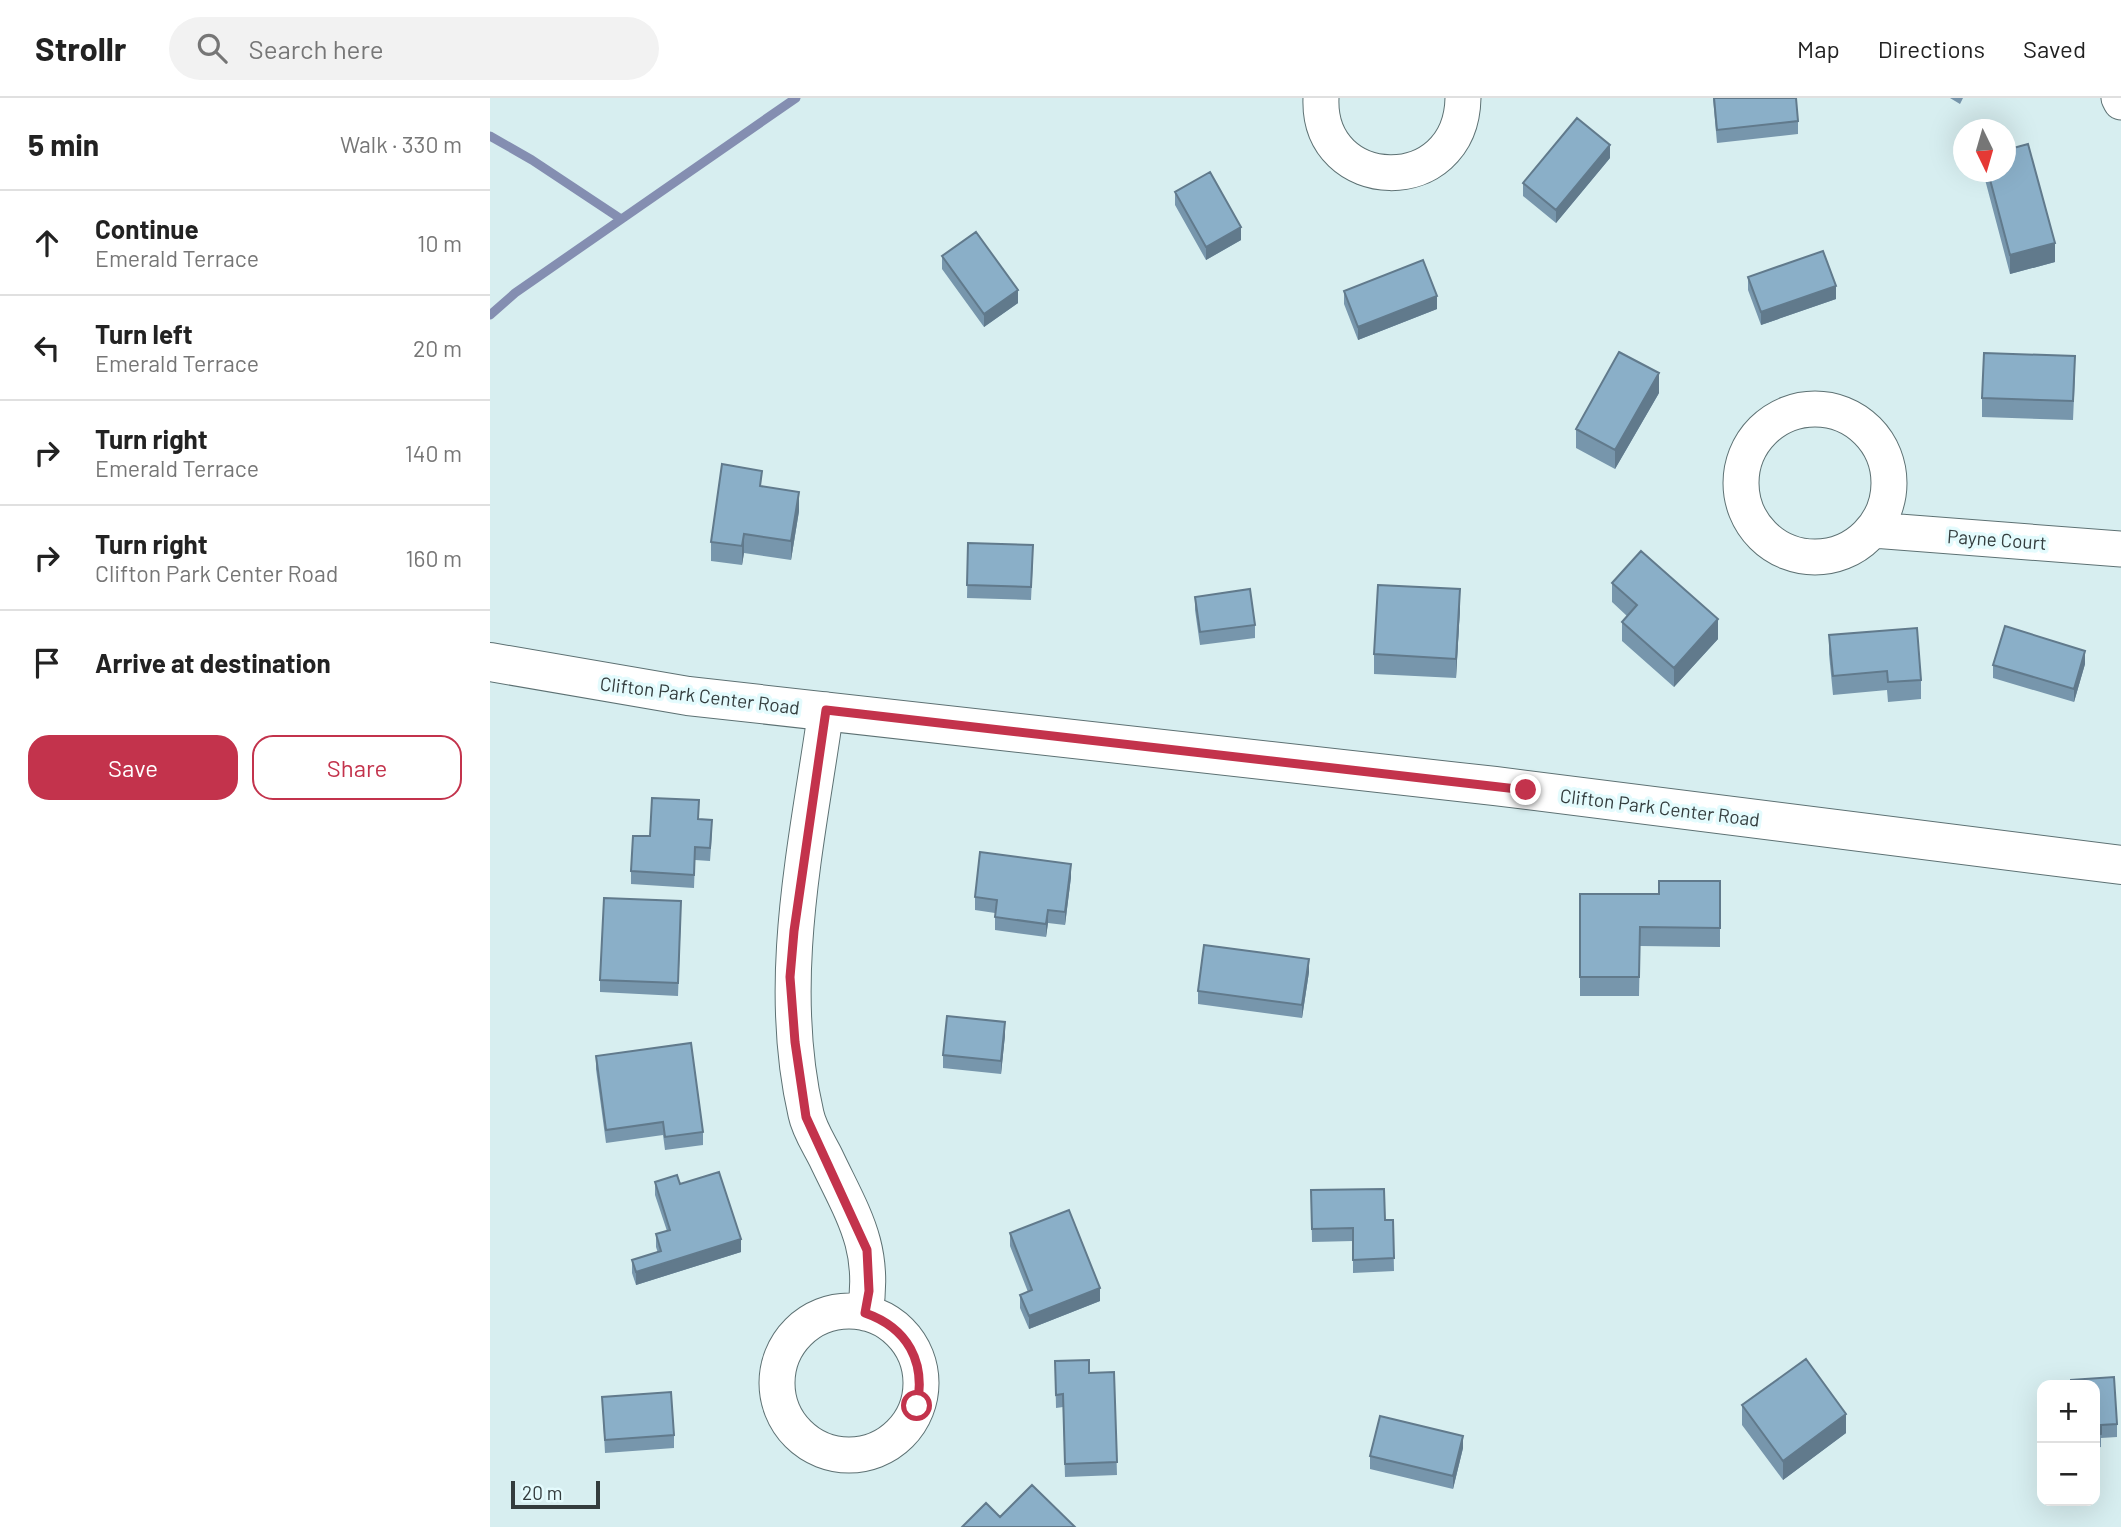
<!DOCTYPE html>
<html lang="en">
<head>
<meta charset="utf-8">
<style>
	body { margin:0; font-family:Barlow,sans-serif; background:#f2f2f2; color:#222 }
	.controls { position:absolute; right:21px; bottom:21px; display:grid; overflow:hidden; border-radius:14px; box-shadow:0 7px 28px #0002 }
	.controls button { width:63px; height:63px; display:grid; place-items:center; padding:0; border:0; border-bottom:2px solid #e0e0e0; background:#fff; color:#222; font:35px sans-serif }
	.compass { position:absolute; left:1463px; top:21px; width:63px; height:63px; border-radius:50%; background:#fff; box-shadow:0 7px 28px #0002; rotate:175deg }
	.scale { position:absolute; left:21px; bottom:18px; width:89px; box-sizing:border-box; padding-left:7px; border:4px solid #333c3d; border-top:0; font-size:19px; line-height:24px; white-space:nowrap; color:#333c3d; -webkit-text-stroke:5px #e4fbfd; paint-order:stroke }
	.stop { position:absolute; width:21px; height:21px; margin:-16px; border:5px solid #c3334c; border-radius:50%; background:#fff }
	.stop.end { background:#c3334c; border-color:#fff; box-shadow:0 2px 7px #0008 }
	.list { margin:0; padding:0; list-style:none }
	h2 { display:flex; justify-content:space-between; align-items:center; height:91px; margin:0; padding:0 28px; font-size:30px }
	h2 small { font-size:23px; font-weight:400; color:#767676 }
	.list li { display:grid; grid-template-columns:46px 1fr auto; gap:21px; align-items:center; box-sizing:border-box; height:105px; padding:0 28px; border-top:2px solid #e0e0e0 }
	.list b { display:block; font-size:26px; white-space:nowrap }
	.list p { margin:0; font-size:23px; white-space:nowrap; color:#767676 }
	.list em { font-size:23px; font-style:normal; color:#767676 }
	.actions { display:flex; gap:14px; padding:21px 28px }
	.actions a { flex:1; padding:16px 0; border:2px solid #c3334c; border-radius:21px; text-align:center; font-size:24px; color:#c3334c }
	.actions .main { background:#c3334c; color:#fff }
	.icon { flex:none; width:38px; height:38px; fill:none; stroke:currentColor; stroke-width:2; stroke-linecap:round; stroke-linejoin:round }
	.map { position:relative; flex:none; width:1631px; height:1429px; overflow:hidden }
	header { display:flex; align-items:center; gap:42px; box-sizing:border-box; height:98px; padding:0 35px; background:#fff; border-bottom:2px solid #e0e0e0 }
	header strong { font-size:33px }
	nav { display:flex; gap:38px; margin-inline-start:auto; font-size:24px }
	.search { width:490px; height:63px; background:#f2f2f2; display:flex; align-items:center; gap:18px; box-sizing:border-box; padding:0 24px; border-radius:38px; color:#767676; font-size:26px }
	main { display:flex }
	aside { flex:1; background:#fff }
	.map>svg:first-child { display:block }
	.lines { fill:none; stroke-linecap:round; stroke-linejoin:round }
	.stream { stroke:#848eb1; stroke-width:9 }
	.minor-casing { stroke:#5d7173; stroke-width:37 }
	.tertiary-casing { stroke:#5d7173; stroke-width:40 }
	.minor { stroke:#fff; stroke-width:35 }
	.tertiary { stroke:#fff; stroke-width:38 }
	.wall { fill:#7796ac }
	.shaded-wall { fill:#617a8c }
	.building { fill:#8aafc8; stroke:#617a8c; stroke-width:2 }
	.route { stroke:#c3334c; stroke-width:9 }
	.labels { text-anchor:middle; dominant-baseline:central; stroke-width:7; stroke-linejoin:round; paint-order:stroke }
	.street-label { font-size:19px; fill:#333c3d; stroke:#e4fbfd }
</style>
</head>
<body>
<header>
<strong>Strollr</strong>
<div class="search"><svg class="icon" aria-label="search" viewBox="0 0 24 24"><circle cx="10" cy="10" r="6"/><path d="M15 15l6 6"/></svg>Search here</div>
<nav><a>Map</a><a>Directions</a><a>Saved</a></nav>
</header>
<main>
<aside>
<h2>5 min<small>Walk · 330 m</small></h2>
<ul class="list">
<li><svg class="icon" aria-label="ahead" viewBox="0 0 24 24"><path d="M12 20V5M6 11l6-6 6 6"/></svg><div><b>Continue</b><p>Emerald Terrace</p></div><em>10 m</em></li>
<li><svg class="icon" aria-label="left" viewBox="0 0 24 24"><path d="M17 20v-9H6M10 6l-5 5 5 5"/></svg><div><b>Turn left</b><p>Emerald Terrace</p></div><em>20 m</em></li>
<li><svg class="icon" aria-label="right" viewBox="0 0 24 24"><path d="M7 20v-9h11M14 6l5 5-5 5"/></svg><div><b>Turn right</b><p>Emerald Terrace</p></div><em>140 m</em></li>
<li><svg class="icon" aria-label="right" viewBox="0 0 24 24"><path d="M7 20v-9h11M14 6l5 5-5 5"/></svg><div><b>Turn right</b><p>Clifton Park Center Road</p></div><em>160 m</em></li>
<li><svg class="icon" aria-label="arrive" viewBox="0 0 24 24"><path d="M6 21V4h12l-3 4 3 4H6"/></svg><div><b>Arrive at destination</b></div></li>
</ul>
<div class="actions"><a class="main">Save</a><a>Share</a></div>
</aside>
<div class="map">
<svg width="1631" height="1429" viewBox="0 0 1631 1429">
	<rect width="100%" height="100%" fill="#d7eef0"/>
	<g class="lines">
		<path class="stream" d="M0 38 42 62 131 121
			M0 217 25 195 306 0"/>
		<defs>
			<path id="minor" d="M831 0C827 97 971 102 973 0
				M1629 0 1631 4
				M1251 385a74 74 0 1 1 148 0a74 74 0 1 1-148 0Z
				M1383 432 1631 451
				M336 612C317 746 285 882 316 1016 319 1031 329 1046 336 1060 363 1117 386 1149 375 1215
				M287 1285a72 72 0 1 1 144 0a72 72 0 1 1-144 0Z"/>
			<path id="tertiary" d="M0 564 198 598 1005 688 1631 767"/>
		</defs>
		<use href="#minor" class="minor-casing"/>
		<use href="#tertiary" class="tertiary-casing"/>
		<use href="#minor" class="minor"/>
		<use href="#tertiary" class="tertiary"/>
	</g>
	<path class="wall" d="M1223 0H1306L1308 23V36L1227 45Z
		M1460 0H1473L1470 6Z
		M1120 60 1066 125 1033 98V85Z
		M1493 74H1516L1565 164 1520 176Z
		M685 94 751 142 716 162 685 107Z
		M452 158 528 205 494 229 452 171Z
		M1258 179 1346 201 1271 227 1258 192Z
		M854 193 947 211 868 242 854 206Z
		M1585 277 1583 322 1492 319V300Z
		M1169 295 1125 371 1086 350V331Z
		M309 413 301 462 254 455 252 467 221 463V444Z
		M478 445 543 460 541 502 477 500Z
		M1122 485 1228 541 1184 589 1132 543V524L1137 518 1122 504Z
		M705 499 765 527V540L710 547 705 512Z
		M970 510 966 580 884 576V556Z
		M1339 537 1431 582V601L1398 604 1397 592 1343 597 1339 556Z
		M1595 566 1584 604 1503 580V567Z
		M209 721 222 735 220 763 205 762 204 790 141 786V773L160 738Z
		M581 779 575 827 558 825 556 839 505 832V815L485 812V799Z
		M1230 783V849L1150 848 1149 898H1090V796H1169Z
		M191 816 188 898 110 894V882Z
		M819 874 812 920 708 906V893Z
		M515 937 511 976 453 970V957Z
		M106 958 213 1034V1047L175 1052 173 1037 116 1045 106 971Z
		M165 1084 190 1086 251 1154 146 1187 142 1175V1162L168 1155 166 1149V1136L177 1133 165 1097Z
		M821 1092 895 1122H903L904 1173 863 1175V1143L822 1144Z
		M520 1135 610 1203 539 1231 530 1210V1197L538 1194 520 1148Z
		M565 1263 599 1275 624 1274 627 1377 575 1379 573 1309 566 1310Z
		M1605 1287 1627 1326V1339L1611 1340V1349L1605 1350Z
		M112 1299 184 1337V1350L115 1355Z
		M1252 1307 1356 1335 1293 1382 1252 1327Z
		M973 1350 963 1391 880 1371V1358Z"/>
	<path class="shaded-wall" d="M1120 47V60L1066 125V112Z
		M751 129V142L716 162V149Z
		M1565 145V164L1520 176V157Z
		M1346 188V201L1271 227V214Z
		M528 192V205L494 229V216Z
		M947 198V211L868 242V229Z
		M1169 275V295L1125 371V352Z
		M309 394V413L301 462V443Z
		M254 436V455L252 467V448Z
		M970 491V510L966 580V561Z
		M1228 521V541L1184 589V570Z
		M1595 553V566L1584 604V591Z
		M581 766V779L575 827V814Z
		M558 812V825L556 839V826Z
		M819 861V874L812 920V907Z
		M515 924V937L511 976V963Z
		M251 1141V1154L146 1187V1174Z
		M610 1190V1203L539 1231V1218Z
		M1356 1316V1335L1293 1382V1363Z
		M973 1338V1350L963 1391V1378Z"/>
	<path class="building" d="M1224 0H1306L1308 23 1227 32Z
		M1087 20 1120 47 1066 112 1033 85Z
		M1538 46 1565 145 1520 157 1498 74H1516V52Z
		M720 74 751 129 716 149 685 94Z
		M486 134 528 192 494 216 452 158Z
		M1333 153 1346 188 1271 214 1258 179Z
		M933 162 947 198 868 229 854 193Z
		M1129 254 1169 275 1125 352 1086 331Z
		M1494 255 1585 258 1583 303 1492 300Z
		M232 366 272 373 270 388 309 394 301 443 254 436 252 448 221 444Z
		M478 445 543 447 541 489 477 487Z
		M1151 453 1228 521 1184 570 1132 524 1147 507 1122 485Z
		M888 487 970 491 966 561 884 556Z
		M760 491 765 527 710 534 705 499Z
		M1515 528 1595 553 1584 591 1503 567Z
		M1427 530 1431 582 1398 584 1397 573 1343 578 1339 537Z
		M162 700 209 702 208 721 222 722 220 750 205 749 204 777 141 773 143 738H160Z
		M490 754 581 766 575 814 558 812 556 826 505 819 507 802 485 799Z
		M1169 783H1230V830L1150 829 1149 879H1090V796H1169Z
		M114 800 191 803 188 885 110 882Z
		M714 847 819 861 812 907 708 893Z
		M457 918 515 924 511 963 453 957Z
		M201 945 213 1034 175 1039 173 1024 116 1032 106 958Z
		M229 1074 251 1141 146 1174 142 1162 171 1153 166 1136 180 1132 165 1084 187 1077 190 1086Z
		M894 1091 895 1122H903L904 1160 863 1162V1130L822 1131 821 1092Z
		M579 1112 610 1190 539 1218 530 1197 542 1192 520 1135Z
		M1316 1261 1356 1316 1293 1363 1252 1307Z
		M599 1262V1275L624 1274 627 1364 575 1366 573 1296 566 1297 565 1263Z
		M1624 1279 1627 1326 1611 1327V1336L1605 1337V1287H1581V1282Z
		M181 1294 184 1337 115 1342 112 1299Z
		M890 1318 973 1338 963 1378 880 1358Z
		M542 1387 585 1429H472L496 1405 510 1419Z"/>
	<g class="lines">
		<path class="route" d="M427 1308C436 1264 418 1230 375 1215L379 1193 377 1152 316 1019 305 944 300 879 304 833 336 612 1036 692"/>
	</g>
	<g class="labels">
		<g class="street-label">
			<text transform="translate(1507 441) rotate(4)">Payne Court</text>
			<text transform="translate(210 597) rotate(7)">Clifton Park Center Road</text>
			<text transform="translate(1170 709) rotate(7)">Clifton Park Center Road</text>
		</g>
	</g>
</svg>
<div class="controls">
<button>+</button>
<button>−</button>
</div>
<svg class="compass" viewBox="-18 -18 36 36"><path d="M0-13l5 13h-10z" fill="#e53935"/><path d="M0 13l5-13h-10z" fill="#767676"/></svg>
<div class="scale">20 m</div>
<div class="stop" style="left:427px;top:1308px"></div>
<div class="stop end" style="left:1036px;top:692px"></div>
</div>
</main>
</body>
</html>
